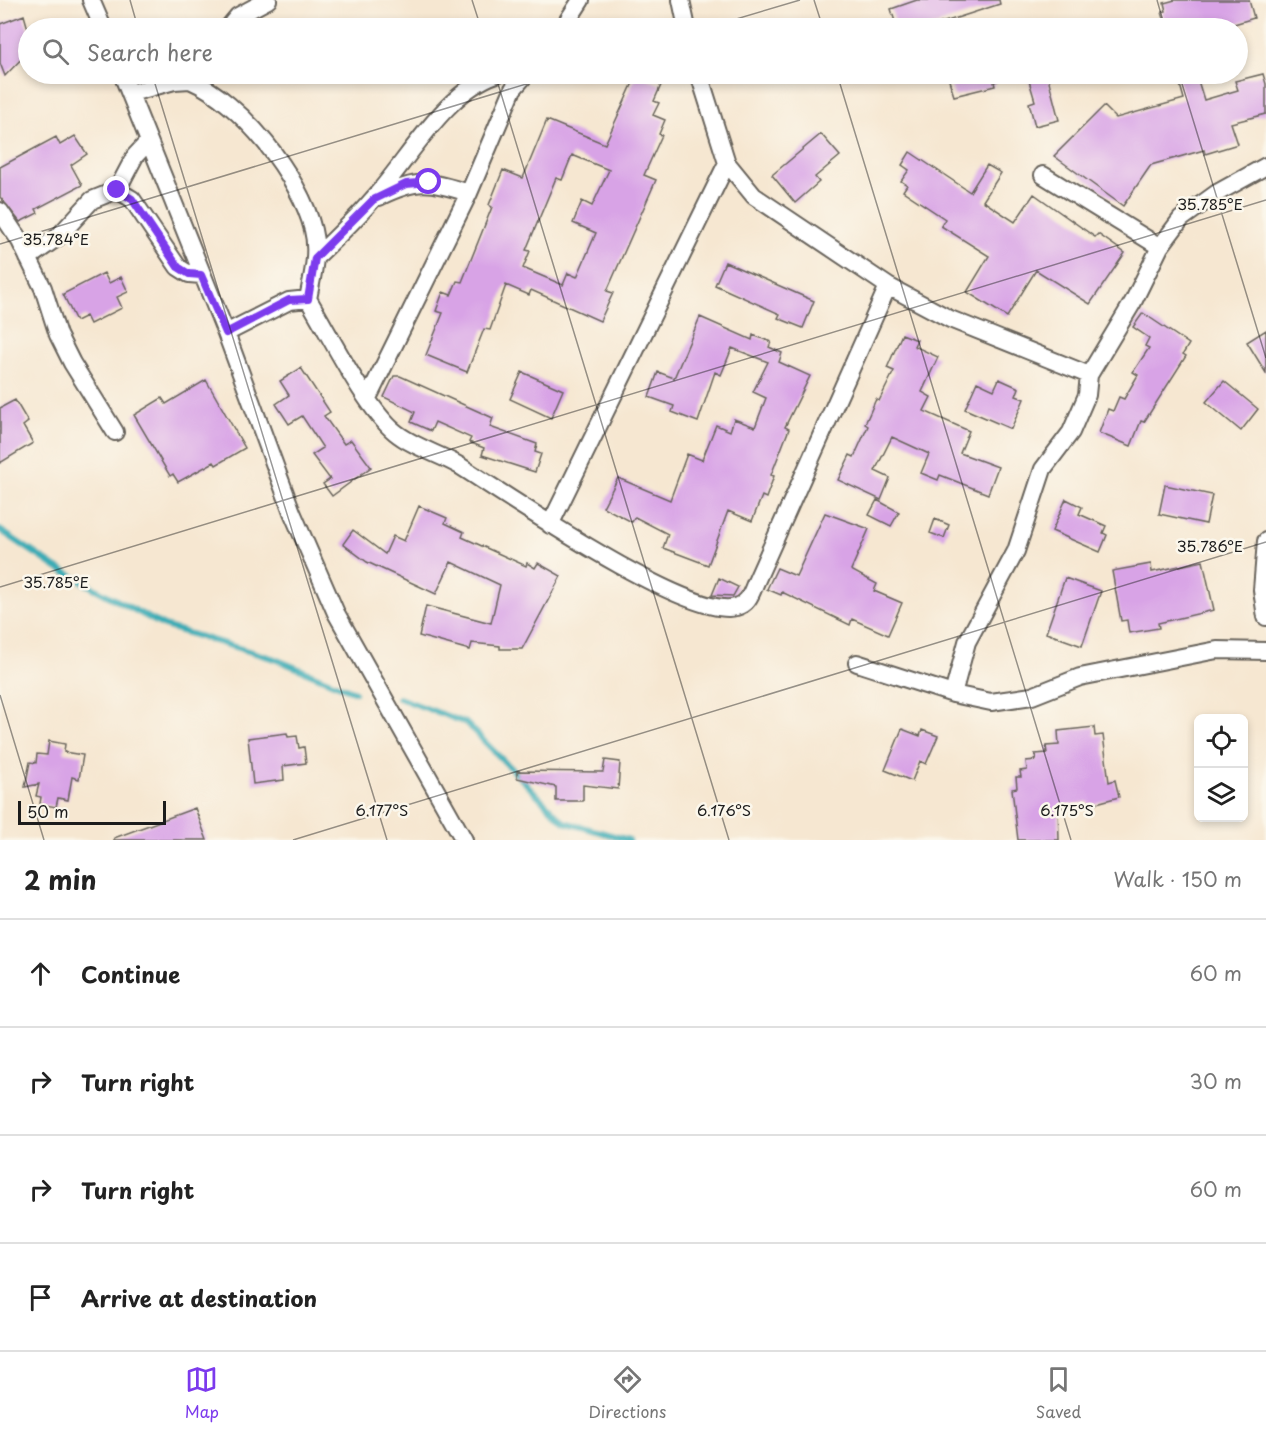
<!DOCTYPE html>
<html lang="en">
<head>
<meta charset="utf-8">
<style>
	body { margin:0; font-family:"Playpen Sans",sans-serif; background:#f6f6f6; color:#222 }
	.controls { position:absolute; right:18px; bottom:18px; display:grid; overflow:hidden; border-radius:9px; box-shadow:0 3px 9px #0003 }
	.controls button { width:54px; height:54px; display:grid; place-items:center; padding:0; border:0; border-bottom:2px solid #e0e0e0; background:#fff; color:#222; font:30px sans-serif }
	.scale { position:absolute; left:18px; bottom:15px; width:148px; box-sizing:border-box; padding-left:6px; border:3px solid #1c1c1c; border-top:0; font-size:16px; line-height:21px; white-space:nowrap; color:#1c1c1c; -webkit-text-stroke:4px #fbf7ec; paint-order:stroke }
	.stop { position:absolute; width:18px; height:18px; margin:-14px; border:4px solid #7c3aed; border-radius:50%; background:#fff }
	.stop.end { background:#7c3aed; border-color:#fff; box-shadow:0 2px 6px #0008 }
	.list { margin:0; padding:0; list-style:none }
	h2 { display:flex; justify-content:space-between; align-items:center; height:78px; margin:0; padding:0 24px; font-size:26px }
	h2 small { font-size:20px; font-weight:400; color:#767676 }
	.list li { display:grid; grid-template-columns:39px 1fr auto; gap:18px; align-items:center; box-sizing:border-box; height:108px; padding:0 24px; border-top:2px solid #e0e0e0 }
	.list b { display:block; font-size:22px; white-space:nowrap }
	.list em { font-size:20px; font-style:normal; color:#767676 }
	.icon { flex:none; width:33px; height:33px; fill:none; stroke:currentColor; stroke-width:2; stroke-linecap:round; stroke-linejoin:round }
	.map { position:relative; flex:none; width:1266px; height:840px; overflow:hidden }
	.search { position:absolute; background:#fff; box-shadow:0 3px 9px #0003; left:18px; right:18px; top:18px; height:66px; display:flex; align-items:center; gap:15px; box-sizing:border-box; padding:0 21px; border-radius:33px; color:#767676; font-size:22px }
	.sheet { height:510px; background:#fff }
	nav { display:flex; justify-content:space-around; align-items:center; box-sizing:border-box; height:84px; border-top:2px solid #e0e0e0; background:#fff; font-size:16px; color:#767676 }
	nav a { display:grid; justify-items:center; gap:3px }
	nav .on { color:#7c3aed }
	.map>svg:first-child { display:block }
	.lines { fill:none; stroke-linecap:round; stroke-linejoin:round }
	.stream { stroke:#3bacb5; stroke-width:6 }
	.building { fill:#d8a3e6; fill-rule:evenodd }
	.minor-casing { stroke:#68635b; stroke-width:20 }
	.minor { stroke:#fff; stroke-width:16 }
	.route { stroke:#7c3aed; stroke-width:8 }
	.ticks { fill:none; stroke:#1c1c1c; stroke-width:1.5; stroke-opacity:0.45 }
	.ticks-label { font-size:15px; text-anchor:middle; fill:#1c1c1c; stroke:#fbf7ec; stroke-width:5; stroke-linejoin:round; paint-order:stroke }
</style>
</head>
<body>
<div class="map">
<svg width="1266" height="840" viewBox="0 0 1266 840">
	<rect width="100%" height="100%" fill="#fbf7ec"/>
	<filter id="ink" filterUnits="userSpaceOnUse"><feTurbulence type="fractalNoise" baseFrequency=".0167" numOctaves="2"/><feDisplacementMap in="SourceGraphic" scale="12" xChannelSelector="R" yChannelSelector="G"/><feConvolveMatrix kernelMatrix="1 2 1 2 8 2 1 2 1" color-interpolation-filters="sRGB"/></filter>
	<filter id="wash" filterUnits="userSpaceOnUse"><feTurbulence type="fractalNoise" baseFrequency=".008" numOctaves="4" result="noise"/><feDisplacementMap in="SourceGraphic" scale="24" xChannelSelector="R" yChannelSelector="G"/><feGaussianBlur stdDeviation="1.35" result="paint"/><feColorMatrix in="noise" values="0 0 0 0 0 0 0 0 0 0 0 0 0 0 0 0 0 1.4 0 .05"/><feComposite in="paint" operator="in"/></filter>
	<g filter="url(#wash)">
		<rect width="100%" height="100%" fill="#f6e7d1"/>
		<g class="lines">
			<path class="stream" d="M0 530 57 568 164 626 275 659 355 692
				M399 698 466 723 564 822 629 840"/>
		</g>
		<g id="blocks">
			<path class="building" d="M917 0H999L1000 4 926 28H897L891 9Z
				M1175 0H1249L1254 18 1221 28 1219 23 1202 28H1167L1162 12 1166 11 1164 3Z
				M24 15 28 29V52L5 76 0 63V24Z
				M637 74 661 85 654 101 659 103 653 115 665 120 659 134 662 135 644 175 656 180 607 291 613 293 600 321 531 290 529 295 506 285 490 330 484 329 467 372 426 355 443 313 436 311 443 292 451 295 457 281 462 282 492 207 489 205 503 170 523 178 547 120 605 144ZM572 155 609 170 592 206 582 201 573 223 596 233 577 277 568 273 563 285 523 268 530 251 526 250 556 178 562 180Z
				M947 74H1012V76L994 82 995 86 954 96Z
				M1027 74H1047L1059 120 1035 126 1029 103 1035 101Z
				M1177 74H1196L1204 100 1238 90 1235 81 1263 74 1266 84V114L1231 123 1238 144 1205 154 1204 150 1151 165 1123 206 1054 156 1104 106 1116 118 1184 99Z
				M821 134 840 156 815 177 819 182 795 203 772 175Z
				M75 136 87 154 71 165 82 185 36 209 38 213 20 222 0 197V167L56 137 60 145Z
				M910 152 970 192 987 165 1001 173 983 201 1015 222 1034 194 1095 237 1098 234 1125 253 1090 304 1036 270 1007 317 967 292 989 256 941 226 945 219 903 191 907 185 901 181 909 170 902 165Z
				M725 262 814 301 803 328 778 318 780 314 715 285Z
				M104 273 109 283 121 277 128 292 117 297 122 308 90 324 86 316 76 321 63 294Z
				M1143 313 1189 344 1183 354 1186 356 1144 422 1141 421 1131 446 1099 433 1108 409 1113 411 1119 397 1124 399 1138 375 1133 372 1149 348 1145 346 1149 338 1133 327Z
				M700 317 752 340 753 335 771 342 769 347 782 353 779 362 810 376 785 427 789 429 771 475 774 476 766 498 762 496 752 521 728 511 708 565 663 548 668 534 635 517 632 522 603 507 618 478 670 500 687 454 702 460 716 425 730 431 734 419 755 427 766 398 753 392 768 362 732 348 721 375 715 372 698 422 672 412 674 406 649 397 658 372 674 378Z
				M1266 330V373L1247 342Z
				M902 334 917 340 914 346 938 357 922 392 931 397 924 411 969 431 960 453 998 467 988 494 940 475 938 480 921 473 929 454 892 437 875 471 890 478 881 500 838 480 850 455 854 457 868 426 865 424 876 399 879 401 894 371 887 368Z
				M301 368 330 412 324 416 344 444 351 440 371 467 332 496 323 484 330 479 312 455 323 448 302 416 289 424 276 404 289 395 280 381Z
				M522 372 563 390 551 418 510 399Z
				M394 376H400L493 418 490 427 537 444 535 452 541 454 535 472 482 455 484 448 469 442 471 438 435 422 431 431 411 422 415 412 384 397Z
				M999 379 1019 388 1016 396 1024 399 1011 429 965 409 977 382 994 390Z
				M206 380 245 448 216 465 214 462 178 482 173 474 170 476 134 415 162 398 166 404Z
				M1224 381 1258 409 1241 431 1206 402Z
				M15 400 28 422 23 426 33 443 0 463V408Z
				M1165 485 1212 495 1206 524 1159 514Z
				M1066 499 1082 507 1079 514 1106 526 1103 533 1107 535 1100 552 1052 531Z
				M877 500 899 512 891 526 869 515Z
				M419 506 447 518 445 523 464 532 462 537 526 566 527 563 535 568 538 563 561 576 522 649H500V646L472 643 470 650 419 636 426 606 491 623 500 585 451 562 436 594 367 562 343 544 353 530 385 554 393 536 404 541Z
				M825 513 869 529 851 570 877 584 874 591 902 603 888 635 852 619 850 625 782 592 781 595 767 589 777 568 796 576Z
				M935 519 949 525 944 538 930 533Z
				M1203 561 1214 610 1158 623 1159 628 1129 633 1127 620 1121 621 1112 571 1151 564 1152 572Z
				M719 578 738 587 733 596 712 595Z
				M1065 578 1101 591 1082 646 1046 633Z
				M1094 727 1095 736 1103 735 1109 782 1115 780 1119 797 1089 805 1088 802 1058 806 1059 840H1018L1012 789 1017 788 1016 777H1021L1020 771 1027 770 1026 761 1036 760 1035 754 1047 753 1046 746 1059 745 1058 731Z
				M902 729 920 736 922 730 938 736 926 764 920 761 912 781 885 770Z
				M287 733 288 737 297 736 299 748 304 747 306 763 283 766 284 780 253 784 248 738Z
				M49 741 65 744 64 752 83 755 79 779 72 777 68 800 58 798 56 807 40 804 41 797 36 796 39 784 25 787 30 762 36 763 37 754 47 755Z
				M605 760 620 762 618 789 583 785V801H556V787L517 778V771L603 772Z
				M195 808 207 840H114V838Z"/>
		</g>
	</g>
	<g filter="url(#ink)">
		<use href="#blocks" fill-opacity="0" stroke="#68635b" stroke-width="1.5"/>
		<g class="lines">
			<defs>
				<path id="minor" d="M91 0 103 28
					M681 0 687 28
					M228 28 238 16 268 0
					M563 28 581 0
					M122 74 226 333 292 512 336 613 464 840
					M195 74 190 80C241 102 300 176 313 230 319 253 312 277 308 299
					M699 74 727 163 754 196 888 286 950 319 1089 375
					M131 93 174 81 190 80
					M1266 166 1217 193 1181 219 1160 247 1133 302 1089 375 1087 395 1071 432 1043 469 1016 551 967 642 953 694 991 702 1032 696 1080 677 1217 650 1266 651
					M1043 175 1160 247
					M117 190 132 199 178 267 189 274 201 275
					M379 197C418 178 429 181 469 193
					M0 211 20 241 43 288 58 335 72 363 115 432
					M28 258 58 237 92 200 117 190 135 156 148 142
					M315 258C335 239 355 220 373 199 409 159 445 91 497 74
					M226 333 289 301 308 299C330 335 365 407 395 432 413 447 440 454 460 466 506 495 690 621 736 607 748 604 751 594 755 584L888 286
					M368 398 469 193 513 89 526 74
					M550 525 727 163
					M1266 541 1262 590 1266 617
					M857 663 953 694"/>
			</defs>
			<use href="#minor" class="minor-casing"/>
			<use href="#minor" class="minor"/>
		</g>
	</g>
	<g class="lines" filter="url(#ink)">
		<path class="route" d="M117 190 132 199 178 267 189 274 201 275 226 333 289 300 308 299 315 258 373 200 406 184 429 182"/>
	</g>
	<path class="ticks" d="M130 0 138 28M472 0 481 28M814 0 823 28M1157 0 1165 28M706 28 800 0M152 74 387 840M495 74 729 840M837 74 1071 840M1179 74 1266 358M0 244 559 74M0 587 1266 200M0 695 44 840M293 840 1266 542"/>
	<g class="ticks-label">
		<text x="1210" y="210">35.785°E</text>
		<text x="56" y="245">35.784°E</text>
		<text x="1210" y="552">35.786°E</text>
		<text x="56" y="588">35.785°E</text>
		<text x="382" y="816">6.177°S</text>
		<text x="724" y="816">6.176°S</text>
		<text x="1067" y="816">6.175°S</text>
	</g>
</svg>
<div class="controls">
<button><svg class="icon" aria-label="locate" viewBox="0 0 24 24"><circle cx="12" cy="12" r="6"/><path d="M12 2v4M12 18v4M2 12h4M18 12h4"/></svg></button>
<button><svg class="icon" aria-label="layers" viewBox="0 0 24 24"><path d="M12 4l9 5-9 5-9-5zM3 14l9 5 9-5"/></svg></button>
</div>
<div class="scale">50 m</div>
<div class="stop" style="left:429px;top:182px"></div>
<div class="stop end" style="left:117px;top:190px"></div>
<div class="search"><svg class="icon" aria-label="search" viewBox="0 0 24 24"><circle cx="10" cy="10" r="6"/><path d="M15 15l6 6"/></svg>Search here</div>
</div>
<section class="sheet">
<h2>2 min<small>Walk · 150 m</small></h2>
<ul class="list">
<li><svg class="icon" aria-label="ahead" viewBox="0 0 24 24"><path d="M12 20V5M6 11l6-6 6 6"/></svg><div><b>Continue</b></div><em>60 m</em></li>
<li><svg class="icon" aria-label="right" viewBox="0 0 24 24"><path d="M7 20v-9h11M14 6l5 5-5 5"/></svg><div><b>Turn right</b></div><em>30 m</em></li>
<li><svg class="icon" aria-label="right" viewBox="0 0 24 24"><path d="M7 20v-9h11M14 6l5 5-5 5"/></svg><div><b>Turn right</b></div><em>60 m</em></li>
<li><svg class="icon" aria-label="arrive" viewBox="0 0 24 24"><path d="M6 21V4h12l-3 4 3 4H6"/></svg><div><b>Arrive at destination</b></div></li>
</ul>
</section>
<nav>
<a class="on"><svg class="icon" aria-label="map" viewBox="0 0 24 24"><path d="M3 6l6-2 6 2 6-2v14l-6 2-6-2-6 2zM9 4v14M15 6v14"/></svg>Map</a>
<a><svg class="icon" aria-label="directions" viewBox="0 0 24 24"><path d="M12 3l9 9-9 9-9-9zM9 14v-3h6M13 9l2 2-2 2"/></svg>Directions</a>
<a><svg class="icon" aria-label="saved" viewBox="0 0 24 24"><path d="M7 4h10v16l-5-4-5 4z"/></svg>Saved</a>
</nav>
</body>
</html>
